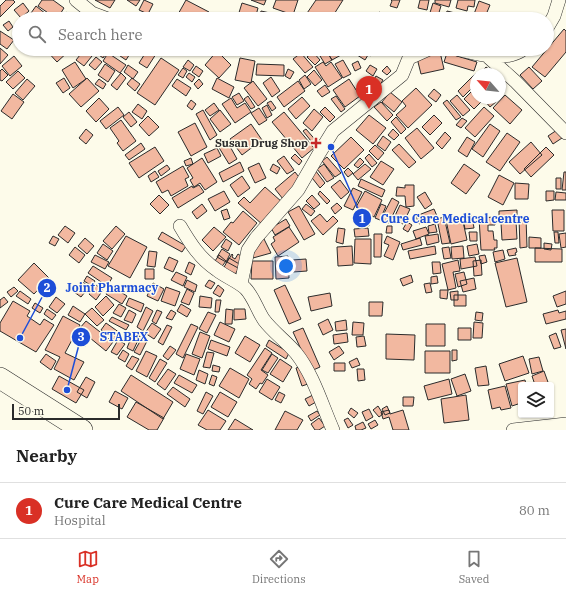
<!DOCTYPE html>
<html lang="en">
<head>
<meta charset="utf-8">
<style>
	body { margin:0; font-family:"IBM Plex Serif",serif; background:#f2f2f2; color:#222 }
	.controls { position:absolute; right:12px; bottom:12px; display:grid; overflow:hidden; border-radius:4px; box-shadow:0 1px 3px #0004 }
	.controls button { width:36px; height:36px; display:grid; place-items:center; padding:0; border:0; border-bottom:1px solid #e0e0e0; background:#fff; color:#222; font:20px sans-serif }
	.compass { position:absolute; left:470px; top:68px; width:36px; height:36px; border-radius:50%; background:#fff; box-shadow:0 1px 3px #0004; rotate:298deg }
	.scale { position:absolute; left:12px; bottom:10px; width:108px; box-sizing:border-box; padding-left:4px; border:2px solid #2b2b2b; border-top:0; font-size:11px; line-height:14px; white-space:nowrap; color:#2b2b2b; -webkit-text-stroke:3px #fdfbea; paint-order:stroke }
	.you { position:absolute; left:286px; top:266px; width:14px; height:14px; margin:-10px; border:3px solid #fff; border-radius:50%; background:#1a73e8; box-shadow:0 0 0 6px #1a73e833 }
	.badge { display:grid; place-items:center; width:26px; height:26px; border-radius:50%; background:#d93025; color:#fff; font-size:13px; font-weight:700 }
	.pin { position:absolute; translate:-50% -33px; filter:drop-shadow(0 1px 2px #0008) }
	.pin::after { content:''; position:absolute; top:21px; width:14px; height:12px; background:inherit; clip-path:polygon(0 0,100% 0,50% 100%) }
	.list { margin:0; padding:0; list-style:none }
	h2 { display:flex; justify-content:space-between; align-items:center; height:52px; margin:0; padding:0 16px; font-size:17px }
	h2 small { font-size:13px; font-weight:400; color:#767676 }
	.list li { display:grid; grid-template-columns:26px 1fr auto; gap:12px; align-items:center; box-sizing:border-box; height:56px; padding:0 16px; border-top:1px solid #e0e0e0 }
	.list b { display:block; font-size:15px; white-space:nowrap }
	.list p { margin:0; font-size:13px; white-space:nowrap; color:#767676 }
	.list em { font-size:13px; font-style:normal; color:#767676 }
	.icon { flex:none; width:22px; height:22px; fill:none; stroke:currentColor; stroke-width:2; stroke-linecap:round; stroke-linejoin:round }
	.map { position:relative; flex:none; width:566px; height:430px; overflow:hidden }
	.search { position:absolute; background:#fff; box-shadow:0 1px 3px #0004; left:12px; right:12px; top:12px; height:44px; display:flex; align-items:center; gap:10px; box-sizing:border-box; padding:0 14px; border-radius:22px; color:#767676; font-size:15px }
	.sheet { height:108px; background:#fff }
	nav { display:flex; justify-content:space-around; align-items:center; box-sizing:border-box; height:56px; border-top:1px solid #e0e0e0; background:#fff; font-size:11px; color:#767676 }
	nav a { display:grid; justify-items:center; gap:2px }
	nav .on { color:#d93025 }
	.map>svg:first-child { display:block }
	.building { fill:#f2b8a0; stroke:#2b2b2b }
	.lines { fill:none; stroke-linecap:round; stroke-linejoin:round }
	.minor-casing { stroke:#2b2b2b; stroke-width:14 }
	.primary-casing { stroke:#2b2b2b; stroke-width:22 }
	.minor { stroke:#fdfbea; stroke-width:13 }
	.primary { stroke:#fdfbea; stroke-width:21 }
	.poi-dot { fill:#c62828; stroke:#fdfbea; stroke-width:1.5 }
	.labels { text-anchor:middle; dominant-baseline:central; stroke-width:3; stroke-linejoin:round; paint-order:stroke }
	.poi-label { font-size:11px; font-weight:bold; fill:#2b2b2b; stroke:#fdfbea; text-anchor:end }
	.leader { fill:none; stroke:#1d4ed8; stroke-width:1.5 }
	.callout-dot { fill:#1d4ed8; stroke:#fdfbea; stroke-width:1.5 }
	.mark-label { font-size:12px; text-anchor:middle; font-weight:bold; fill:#fff }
	.callout-label { font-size:12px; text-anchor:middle; font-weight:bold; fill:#1d4ed8; stroke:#fdfbea; stroke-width:3; stroke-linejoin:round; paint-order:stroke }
</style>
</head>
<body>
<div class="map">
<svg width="566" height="430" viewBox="0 0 566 430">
	<rect width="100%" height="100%" fill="#fdfbea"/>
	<path class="building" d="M6 0H13L15 2 0 17V6Z
		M42 0H53L64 8 57 19 38 6Z
		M95 0H115L110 8Z
		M127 0H140L136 6Z
		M144 0 153 4 148 14 139 10Z
		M186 0 209 12 205 19H182L177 16Z
		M251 0H266L264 5Z
		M276 0H298L293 15 273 8Z
		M316 0H343L331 19H303Z
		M391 0H400L397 8 390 6 392 1Z
		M420 0H429L427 10 418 8Z
		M435 0H451L449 7 435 3Z
		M458 0H475L474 7 468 6 467 11 456 8Z
		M479 1 490 5 485 17 474 14Z
		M23 3 29 11 21 18 14 10Z
		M242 3 258 8 255 19H237Z
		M433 3 441 6 437 19H428Z
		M36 6 51 18 50 19H39L31 13Z
		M261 11 270 13 269 19H259Z
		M447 11 455 13 453 19H445Z
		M66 12 72 17 71 19H61Z
		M379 12 385 15 382 19H375Z
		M140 13 148 17 147 19H136Z
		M459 13 473 18 472 19H457Z
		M9 21 13 27 8 31 3 25Z
		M564 29 566 31V52L545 77 532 67Z
		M0 31 14 40 7 49 0 44Z
		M0 48 8 55 0 64Z
		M45 49H68L69 51 57 62Z
		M103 49H109L103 58 99 55Z
		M110 49H133L126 60Z
		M148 49 156 54 147 68 139 63Z
		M227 49H248L246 55Z
		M286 49H299L300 50 294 56Z
		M333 49H337L341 55 332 60 327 52Z
		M357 49 368 55 365 60 354 53Z
		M361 49H376L371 56Z
		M84 50 92 56 84 66 76 60Z
		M217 51 231 65 219 78 205 65Z
		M313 52 320 60 315 65 307 57Z
		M327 52 332 60 325 64 320 56Z
		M440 52 444 69 421 74 417 58Z
		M108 53 126 65 120 73 103 61Z
		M301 53 313 67 305 73 293 59Z
		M447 53 477 62 474 71 444 62Z
		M14 56 22 66 10 76 2 66Z
		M96 57 102 62 95 70 89 65Z
		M161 58 179 70 155 105 137 93Z
		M240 58 255 61 251 83 235 80Z
		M188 60 194 65 190 71 183 67Z
		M343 60 351 74 343 78 335 64Z
		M358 61 361 68 355 71 352 64Z
		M75 62 86 79 73 88 62 70Z
		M323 62 326 66 331 62 342 78 328 87 315 67Z
		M105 64 115 71 108 82 98 75Z
		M257 64 284 65V76L256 75Z
		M128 65 138 72 133 79 124 72Z
		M370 65 377 69 373 76 366 71Z
		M196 66 203 71 199 77 192 72Z
		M387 66 391 71 387 75 382 71Z
		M486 67 495 74H480Z
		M529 67 542 81 533 89 520 75Z
		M183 68 187 71 183 78 178 75Z
		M2 69 8 75 2 81 0 80V71Z
		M288 69 294 72 290 79 285 76Z
		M314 70 322 80 315 86 307 77Z
		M18 71 25 78 13 89 6 82Z
		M121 73 126 78 117 90 111 85Z
		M189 73 195 77 192 82 186 77Z
		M476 73V84L463 97 458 91Z
		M305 75 311 84 304 89 299 80Z
		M376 76 383 80 379 87 372 83Z
		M271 77 280 91 272 97 263 83Z
		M64 78 70 88 63 93 56 83Z
		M87 78 99 91 81 107 69 94Z
		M132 78 140 84 135 91 127 84Z
		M217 78 234 87 229 98 212 89Z
		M27 79 35 86 23 100 15 93Z
		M99 79 106 84 103 89 95 84Z
		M177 79 191 88 186 96 172 86Z
		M199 79 203 84 198 89 194 84Z
		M349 79 360 96 345 107 333 90Z
		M253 81 267 99 258 106 244 88Z
		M298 81 305 91 284 107 277 97Z
		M362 84 369 90 366 93 359 87Z
		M325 85 330 92 322 97 317 91Z
		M476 87V98H485L474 109 464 99Z
		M416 88 432 105 408 128 396 115 406 106 402 101Z
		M434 89 441 95 436 102 428 96Z
		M390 92 402 102 394 112 382 102Z
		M239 93 244 101 237 105 232 97Z
		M13 94 24 102 12 119 1 111Z
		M457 95 470 110 463 116 450 101Z
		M505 95 522 110 510 124 493 108Z
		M248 96 255 107 251 109 244 99Z
		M336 96 345 109 341 112 331 99Z
		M302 97 310 106 296 119 288 109Z
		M99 98 109 109 96 122 86 111Z
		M231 98 237 108 245 103 251 112 235 123 222 104Z
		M489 98H495L497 101 490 107 485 101Z
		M191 100 196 104 192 110 187 106Z
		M447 100 461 117 456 120 443 103Z
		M271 101 276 108 272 111 267 103Z
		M381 102 393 115 387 121 374 107Z
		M214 103 219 110 210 116 205 110Z
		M138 104 147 111 142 119 132 112Z
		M267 105 272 115 267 118 262 108Z
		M118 107 124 115 106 129 100 121Z
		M325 107 335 117 330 122 320 112Z
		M484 107 494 116 475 137 465 128Z
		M259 108 267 120 259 125 251 113Z
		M314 109 323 117 312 131 303 123Z
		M203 110 217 135 210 140 196 114Z
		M220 110 231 124 220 132 210 119Z
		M129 112 137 122 131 127 123 117Z
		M284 112 314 148 302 158 272 122Z
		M369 115 386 128 373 144 356 130Z
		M434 115 442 123 430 135 422 127Z
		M148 116 159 127 149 136 139 125Z
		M396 117 406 129 401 134 391 122Z
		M462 118 467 121 461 128 456 125Z
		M121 120 136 141 123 151 117 143 119 141 110 128Z
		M195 123 207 147 191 156 178 132Z
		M251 124 262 140 242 155 230 139Z
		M490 124 500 131 483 157 472 149Z
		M417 128 434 148 421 159 405 138Z
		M86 129 93 135 86 144 79 138Z
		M306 129 318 143 315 146 303 131Z
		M393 129 399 135 394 140 388 135Z
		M557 130 562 138 553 144 548 136Z
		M445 132 451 138 442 149 436 143Z
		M507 133 520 142 500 171 486 162Z
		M383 136 391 142 385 151 377 145Z
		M351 137 364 150 344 169 331 156Z
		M467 137 475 142 467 157 458 151Z
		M227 141 237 159 229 164 218 146Z
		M531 142 542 155 520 174 509 162Z
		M141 143 145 149 129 160 125 155Z
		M399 144 416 162 409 168 392 150Z
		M375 145 384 153 378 160 369 151Z
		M155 147 164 161 139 178 129 163Z
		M546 147 554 155 531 177 524 169Z
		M217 148 221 156 208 163 204 154Z
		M295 154 302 161 299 165 291 158Z
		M369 154 377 163 372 167 365 158Z
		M284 156 294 170 287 174 277 161Z
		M327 157 341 173 335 177 322 161Z
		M191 158 193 164 186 166 184 161Z
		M202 158 217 182 205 190 200 183 194 187 190 180 193 178 187 168Z
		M360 158 364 162 358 168 354 165Z
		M381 161 394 169 383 185 370 177Z
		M240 162 244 171 223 182 219 173Z
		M259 163 266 178 255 183 248 168Z
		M273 164 280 168 277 174 270 170Z
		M324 164 334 178 327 182 317 169Z
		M365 164 371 169 358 180 353 174Z
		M464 164 480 175 466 194 451 183Z
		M167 165 170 169 161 176 158 171Z
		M183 166 189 177 185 179 188 186 171 196 168 190 162 193 156 182Z
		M348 168 353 173 348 177 344 172Z
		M315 170 325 183 320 188 309 174Z
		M155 171 159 177 151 182 148 176Z
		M295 172 302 181 283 199 275 189Z
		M564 172H566V190H562Z
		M499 175 514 183 503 205 488 197Z
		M242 176 250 188 238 197 230 185Z
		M556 178H561V189H556Z
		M361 179 385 190 382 197 358 186Z
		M340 180 349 192 341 199 331 187Z
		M515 183 529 184 528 199H515Z
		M199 185 204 192 178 208 172 198 192 186 193 188Z
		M405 185H414V206L406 207 405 196H396L397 187 405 188Z
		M265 187 282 202 263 225 238 203 244 197 250 203Z
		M353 188 362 192 353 210 344 206Z
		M224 191 230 202 215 211 208 199Z
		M320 191 330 201 327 204 318 194Z
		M365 191 382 200 374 217 356 207Z
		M546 191H554V200L546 201Z
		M425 192 432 204 425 209 417 197Z
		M556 192 566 193V200H555Z
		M159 195 169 205 160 214 150 204Z
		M312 195 320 204 314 209 306 201Z
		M392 198 399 202 389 223 381 219Z
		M337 203 342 208 335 214 331 208Z
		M202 204 207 211 197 219 192 212Z
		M306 204 315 211 311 216 302 209Z
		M381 204 386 206 380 220 375 218Z
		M400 205 410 209 403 224 393 220Z
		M299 206 315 234 304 240 288 212Z
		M227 209 230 218 224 220 221 211Z
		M434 209 437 216 419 224 416 216Z
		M517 210V221L499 222V211Z
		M552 210H564V231H553Z
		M243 211 257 223 239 245 223 232 231 222 233 223Z
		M320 214 327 222 333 216 338 221 323 235 311 221Z
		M356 215 371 219 369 226 354 222Z
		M472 216 474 228 465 229 463 218Z
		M444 217 450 243 442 244 437 219Z
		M462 217 467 240 451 244 446 220Z
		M495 217V225H488V231H493L494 240H497V248H494L495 250H481L479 218Z
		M519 218H526L527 247 520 248Z
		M286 219 290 226 275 235 271 228Z
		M516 221 517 239 502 240 501 223Z
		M407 222 412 225 408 232 403 229Z
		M435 224 437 232 429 233 428 226Z
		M65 226 75 233 68 243 58 235Z
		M116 226 125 234 112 249 103 241Z
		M387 226H392V233H386Z
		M214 227 226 237 213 251 202 240Z
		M289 227 299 242 278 256 271 244 275 241 273 237Z
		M426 227 429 234 416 239 413 231Z
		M338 228 345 229 343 244 336 242Z
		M368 228 369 236 355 237 354 229Z
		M162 232 186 246 182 252 158 239Z
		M469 232H477V241H470Z
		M554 232H558L559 243H555Z
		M566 233V247L561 248 559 234Z
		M374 234H382L381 257H374Z
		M438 234 439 242 427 245 425 236Z
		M262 235 271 253 253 258 251 250Z
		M53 236 59 239 55 246 49 243Z
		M126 236 147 247 130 278 108 266Z
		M387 236 400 242 393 260 384 256 389 245 384 243Z
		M529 237 541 238V248H529Z
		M85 238 94 246 87 254 78 246Z
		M420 238 422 245 403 250 401 244Z
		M226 239 232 243 228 251 221 247Z
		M355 239H371V264L354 263Z
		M544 243 552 244 551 250 544 249Z
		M103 244 113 251 107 260 97 253Z
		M477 244 479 254 469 256 467 246Z
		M352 246 353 265 338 266 337 247Z
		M435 246 436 254 410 259 408 251Z
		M463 246 464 258 452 259 451 247Z
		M75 247 85 255 79 263 69 255Z
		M449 247 451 258 444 259 442 248Z
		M516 248 517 252 515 253 516 255 509 256 507 250Z
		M535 248 562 249V262H535Z
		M222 249 230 254 226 262 217 257Z
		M503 250 505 259 495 262 493 252Z
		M149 251 157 252 155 267 147 266Z
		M232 254 233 255 232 257 235 259 238 254 244 258 238 268 227 262Z
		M95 255 109 262 105 269 91 262Z
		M219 255 226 261 220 269 213 264Z
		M485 255 487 262 481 264 479 256Z
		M288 256 289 278 276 279 275 257Z
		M169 257 178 261 173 272 164 268Z
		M475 257 477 266 461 269 460 259Z
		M229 258 241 265 234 276 223 269Z
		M517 258 527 302 506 307 495 263Z
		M306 259 307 271 293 272 292 260Z
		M458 260 460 271 453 272 456 288 448 290 442 264Z
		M481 260 482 275 474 276 473 261Z
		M252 261H273V279H251Z
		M189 262 195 265 191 275 185 272Z
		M432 262H440L441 273 433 274Z
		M34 263 49 278 34 294 18 280Z
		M93 266 112 278 107 286 88 273Z
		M145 269H154V279H145Z
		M176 272 187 277 183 286 171 280Z
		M464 272 467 284 458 287 455 274Z
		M411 275 413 282 403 286 400 279Z
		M87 276 95 281 92 286 84 281Z
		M437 276 438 283 431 284V277Z
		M474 278 476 289 463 292 460 281Z
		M187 280 197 285 195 292 184 287Z
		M209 280 215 283 211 289 205 286Z
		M83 282 89 287 81 297 74 292Z
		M153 283 164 289 158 301 147 296Z
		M430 283 432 292 426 293 424 284Z
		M96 285 103 290 96 300 89 294Z
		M218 285 224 290 220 297 213 293Z
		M285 285 301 319 289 324 274 290Z
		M111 286 127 296 122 304 106 294Z
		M14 287 18 291 11 297 7 292Z
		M166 287 180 292 175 306 161 301Z
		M187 289 194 293 189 305 181 302Z
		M440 290H448L447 299 440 298Z
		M20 291 31 299 28 304 16 296Z
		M458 291V300H451L450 292Z
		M566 291V304L557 307 553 296Z
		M330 293 332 306 311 311 308 297Z
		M454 295H466V306H454Z
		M106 296 114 305 103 316 95 307Z
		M200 296 212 298 211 308 199 307Z
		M4 297 8 302 0 308V300Z
		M56 297 65 304 57 313 49 307Z
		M129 298 144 304 141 312 126 305Z
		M216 300H221L219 312H215Z
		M13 301 30 311 27 316 40 325 44 319 54 325 36 352 0 331V323Z
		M369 302H383L382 316H369Z
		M35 303 43 308 40 313 32 308Z
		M119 304 126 308 121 317 113 313Z
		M181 304 191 310 187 317 177 311Z
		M73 306 85 314 80 322 68 315Z
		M146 307 153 311 143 331 137 327Z
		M92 308 104 320 97 326 85 314Z
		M47 309 56 315 52 320 44 314Z
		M226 309 233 310 232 324H225Z
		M234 309H245L246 319 234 320Z
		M129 310 136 314 132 323 124 320Z
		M157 310 162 312 156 324 152 321Z
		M171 310 176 313 172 320 166 318Z
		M558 310 559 313 566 311V319L546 324 543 314Z
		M208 312 216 315 207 333 199 329Z
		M476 312 483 313 482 321 475 320Z
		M63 316 80 325 65 353 84 362 74 380 54 369 60 357 45 350Z
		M112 317 129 325 126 330 109 321Z
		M328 319 333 330 323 335 318 324Z
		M346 320 347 330 336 331 335 322Z
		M86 321 113 342 106 351 79 329Z
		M220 322 235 329 229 342 214 335Z
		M353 322 364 323 363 335H352Z
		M474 322 483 323 482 338H473Z
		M106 323 120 333 115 340 101 330Z
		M152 323 161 329 154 339 145 333Z
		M191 324 198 327 183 358 176 354Z
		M426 324H445V346H426Z
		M167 325 172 327 163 345 158 342Z
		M303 328 320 367 311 371 293 332Z
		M458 328H471V340H458Z
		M566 329V349L561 330Z
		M200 332 210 336 202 358 192 354Z
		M133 333 140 336 133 351 127 348Z
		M347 333 348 342 334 344 333 335Z
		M556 333 561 347 554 349 549 336Z
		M79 334 89 341 86 346 75 339Z
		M386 334 415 335 414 360 386 359Z
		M143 336 148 339 140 355 134 352Z
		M245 336 260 345 250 362 235 353Z
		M364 336 366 346 357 347 356 337Z
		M118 340 125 344 117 355 111 352Z
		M211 340 230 347 227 356 208 349Z
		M269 340 289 353 286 359 266 346Z
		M170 346 176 350 168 360 163 356Z
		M339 346 344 353 334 360 329 352Z
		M265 348 272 353 261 370 268 375 262 384 260 383 256 389 249 384 252 379 247 375Z
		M123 350 129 354 125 362 118 358Z
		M452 350H457V360L452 361Z
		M146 351 157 356 147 377 136 371Z
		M425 351H450V373H425Z
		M207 352 214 353 210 368 203 367Z
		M46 354 56 361 51 370 40 362Z
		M186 354 200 359 194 375 180 369Z
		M272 354 278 358 268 373 262 370Z
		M132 356 139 359 132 370 126 366Z
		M523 356 529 373 505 381 499 364Z
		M539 357 543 371 532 374 529 359Z
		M357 358 360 365 352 368 349 362Z
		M160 359 167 363 155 382 149 378Z
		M280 359 292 367 283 382 270 374Z
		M334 363H345V371H334Z
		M213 365 220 367 219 372 212 371Z
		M303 366 308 384 302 386 296 368Z
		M486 366 489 385 478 386 475 368Z
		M230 368 249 379 239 398 219 386Z
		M168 369 176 374 165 390 157 384Z
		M357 369H364L365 380 358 381Z
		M199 370 208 374 205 384 196 380Z
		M544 371 549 385H535L532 376Z
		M465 374 471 391 457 396 451 379Z
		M131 375 173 402 163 419 121 391Z
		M179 375 197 385 192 393 174 383Z
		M212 375 217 377 214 386 209 384Z
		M59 376 84 390 76 403 52 389Z
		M86 377 95 382 87 398 77 392Z
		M267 379 280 387 272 400 259 392Z
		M449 379 452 394 428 400 424 386Z
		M525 380 526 385H521V399H520L521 403 512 406 506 384Z
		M505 386 511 408 501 410 500 407 492 409 488 390Z
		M173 387 190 399 185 407 167 394Z
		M115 391 128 398 122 409 109 402Z
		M206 392 213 396 203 414 197 411Z
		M220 392 237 402 228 417 211 407Z
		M279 392 285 395 281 403 275 400Z
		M313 395 316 402 309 406 305 399Z
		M466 395 469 420 444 423 441 399Z
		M403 397H414L413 406H403Z
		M136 402 164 418 157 430H149L127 417Z
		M378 406 383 414 379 417 373 410Z
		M387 406 390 413 385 415 382 409Z
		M351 408 358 413 354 418 348 413Z
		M369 409 373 417 366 421 362 412Z
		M208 410 226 421 220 430H207L198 425Z
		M389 410 390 414 403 410 409 430H393L389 417 383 419 381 412Z
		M285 411 303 420 297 430H275Z
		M317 411 320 415 311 421 308 416Z
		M319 418 325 426 319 430H315L311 424Z
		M348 418 353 425 348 428 344 420Z
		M235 419 253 430H228Z
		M375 420 378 425 371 429 368 424Z
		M363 422 366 428 361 430H356L355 426Z"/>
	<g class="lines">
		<defs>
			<path id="minor" d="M76 0 92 13 108 19
				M547 28 554 16 559 0
				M456 49C478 54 504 63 524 49
				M487 56 516 82 566 133
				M180 226C190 243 200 259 217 270 226 277 237 281 245 288 254 297 257 310 264 320 273 332 286 341 296 353 313 374 322 405 333 430
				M241 284 248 250 256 238 298 190 320 152 333 131 402 75 409 58 429 49
				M513 430 566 424"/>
			<path id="primary" d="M0 378 82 430"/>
		</defs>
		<use href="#minor" class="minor-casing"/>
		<use href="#primary" class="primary-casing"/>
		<use href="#minor" class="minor"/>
		<use href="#primary" class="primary"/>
	</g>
	<path class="poi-dot" d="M314 137h4v4h4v4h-4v4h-4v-4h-4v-4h4z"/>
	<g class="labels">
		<g class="poi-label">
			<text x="308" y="143">Susan Drug Shop</text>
		</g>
	</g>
	<path class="leader" d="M331 147L362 218M20 338L47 288M67 390L81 337"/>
	<g class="callout-dot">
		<circle cx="331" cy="147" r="4"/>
		<circle cx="20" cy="338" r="4"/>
		<circle cx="67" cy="390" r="4"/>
		<circle cx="362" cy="218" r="10"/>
		<circle cx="47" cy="288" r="10"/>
		<circle cx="81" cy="337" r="10"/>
	</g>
	<g class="mark-label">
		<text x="362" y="223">1</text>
		<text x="47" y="292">2</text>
		<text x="81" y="341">3</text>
	</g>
	<g class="callout-label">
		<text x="455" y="223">Cure Care Medical centre</text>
		<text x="112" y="292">Joint Pharmacy</text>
		<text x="124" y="341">STABEX</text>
	</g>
</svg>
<div class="controls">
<button><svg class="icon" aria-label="layers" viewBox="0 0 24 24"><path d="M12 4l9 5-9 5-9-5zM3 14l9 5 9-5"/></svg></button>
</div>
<svg class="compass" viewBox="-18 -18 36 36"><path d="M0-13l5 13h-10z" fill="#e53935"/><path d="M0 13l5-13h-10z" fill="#767676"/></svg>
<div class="scale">50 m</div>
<div class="you"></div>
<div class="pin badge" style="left:369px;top:109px">1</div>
<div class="search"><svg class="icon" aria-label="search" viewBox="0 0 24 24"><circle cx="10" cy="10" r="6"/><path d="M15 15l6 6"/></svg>Search here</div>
</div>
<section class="sheet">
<h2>Nearby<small></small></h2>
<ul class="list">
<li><span class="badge">1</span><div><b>Cure Care Medical Centre</b><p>Hospital</p></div><em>80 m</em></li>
</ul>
</section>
<nav>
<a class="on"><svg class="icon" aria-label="map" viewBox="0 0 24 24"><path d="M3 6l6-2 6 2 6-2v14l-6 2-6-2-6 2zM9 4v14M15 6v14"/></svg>Map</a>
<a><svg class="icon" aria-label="directions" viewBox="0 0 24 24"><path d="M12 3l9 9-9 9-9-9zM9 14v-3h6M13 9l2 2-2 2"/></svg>Directions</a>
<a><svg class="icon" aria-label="saved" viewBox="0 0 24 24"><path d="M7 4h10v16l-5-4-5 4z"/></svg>Saved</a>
</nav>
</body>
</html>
